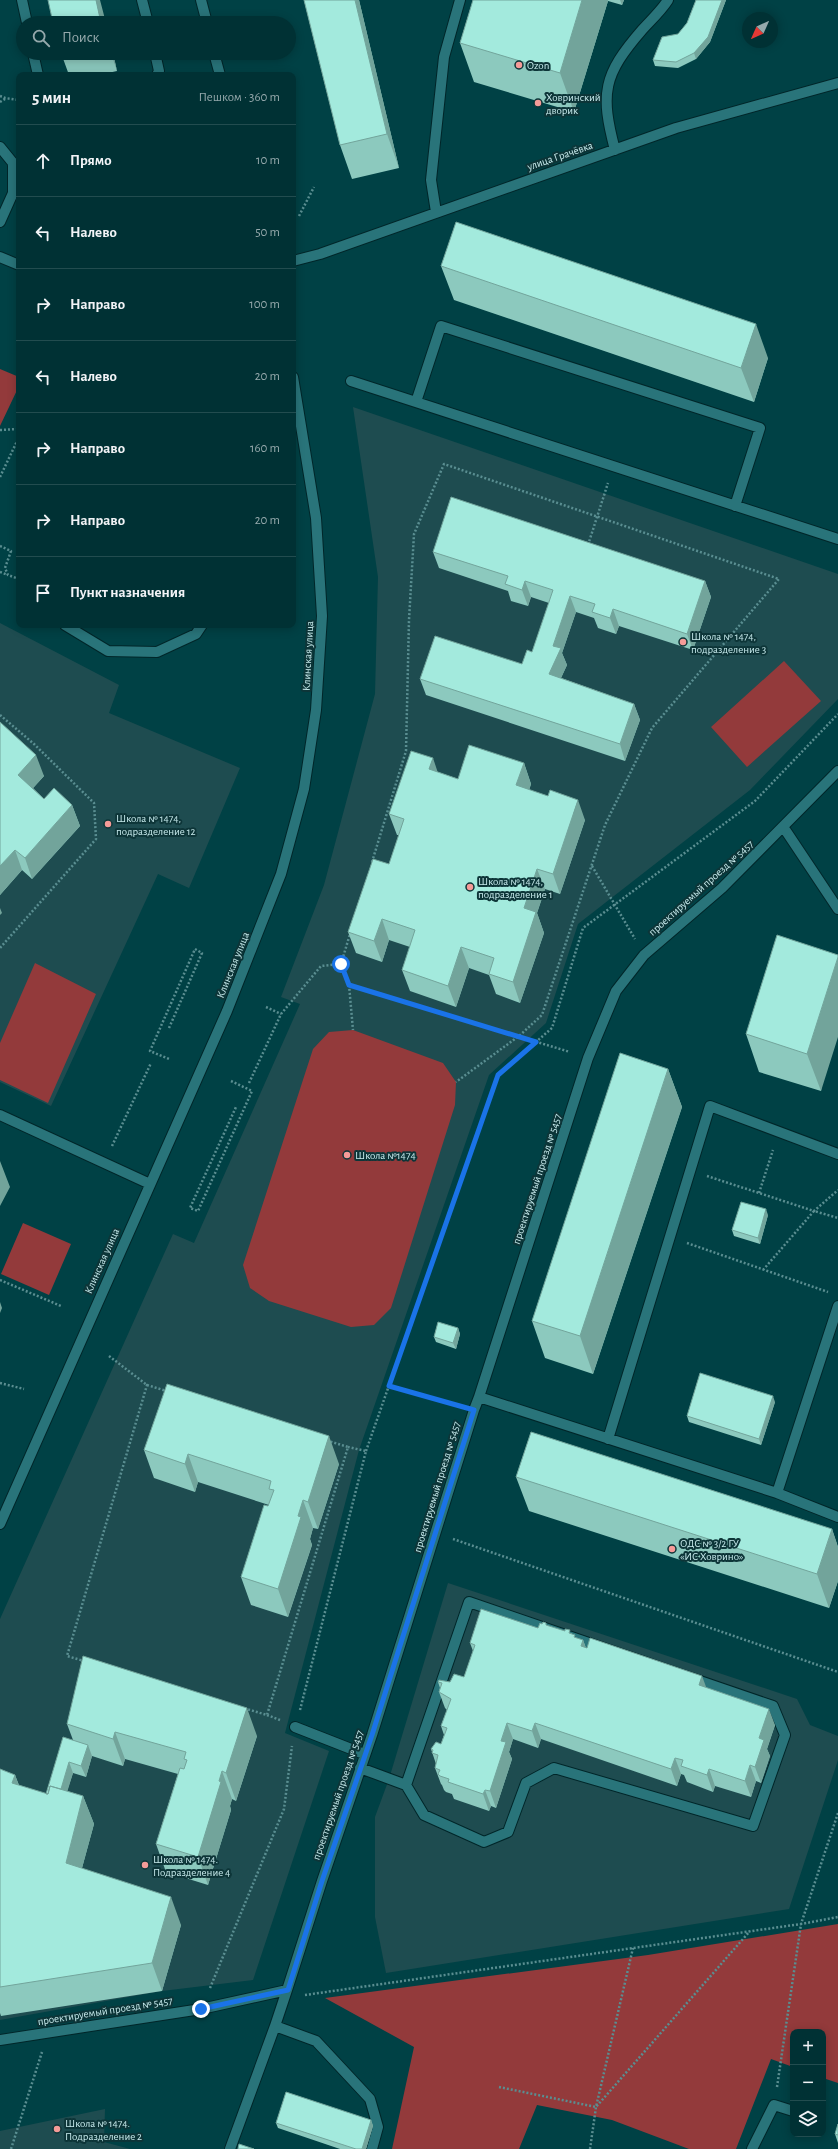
<!DOCTYPE html>
<html lang="ru">
<head>
<meta charset="utf-8">
<style>
	body { margin:0; font-family:"Alegreya Sans",sans-serif; background:#0e3d40; color:#f1f3f6 }
	.controls { position:absolute; right:12px; bottom:12px; display:grid; overflow:hidden; border-radius:8px; box-shadow:0 2px 10px #0003 }
	.controls button { width:36px; height:36px; display:grid; place-items:center; padding:0; border:0; border-bottom:1px solid #224c4f; background:#003134; color:#f1f3f6; font:20px sans-serif }
	.compass { position:absolute; left:742px; top:12px; width:36px; height:36px; border-radius:50%; background:#003134; box-shadow:0 2px 10px #0003; rotate:225deg }
	.stop { position:absolute; width:12px; height:12px; margin:-9px; border:3px solid #1a73e8; border-radius:50%; background:#fff }
	.stop.end { background:#1a73e8; border-color:#fff; box-shadow:0 1px 4px #0008 }
	.list { margin:0; padding:0; list-style:none }
	h2 { display:flex; justify-content:space-between; align-items:center; height:52px; margin:0; padding:0 16px; font-size:17px }
	h2 small { font-size:13px; font-weight:400; color:#95a9ac }
	.list li { display:grid; grid-template-columns:26px 1fr auto; gap:12px; align-items:center; box-sizing:border-box; height:72px; padding:0 16px; border-top:1px solid #224c4f }
	.list b { display:block; font-size:15px; white-space:nowrap }
	.list em { font-size:13px; font-style:normal; color:#95a9ac }
	.icon { flex:none; width:22px; height:22px; fill:none; stroke:currentColor; stroke-width:2; stroke-linecap:round; stroke-linejoin:round }
	.map { position:relative; flex:none; width:838px; height:2149px; overflow:hidden }
	.search { position:absolute; background:#003134; box-shadow:0 2px 10px #0003; left:16px; top:16px; width:280px; height:44px; display:flex; align-items:center; gap:10px; box-sizing:border-box; padding:0 14px; border-radius:22px; color:#95a9ac; font-size:15px }
	.panel { position:absolute; background:#003134; box-shadow:0 2px 10px #0003; left:16px; top:72px; width:280px; height:556px; border-radius:8px }
	.map>svg:first-child { display:block }
	.built { fill:#1e4c50 }
	.green { fill:#933a3b }
	.lines { fill:none; stroke-linecap:round; stroke-linejoin:round }
	.minor-casing { stroke:#002629; stroke-width:12 }
	.path { stroke:#5a8e91; stroke-width:2.5; stroke-dasharray:2 2; stroke-linecap:butt }
	.minor { stroke:#29747a; stroke-width:10 }
	.wall { fill:#8cc9be }
	.shaded-wall { fill:#72a49b }
	.building { fill:#a3eadd; stroke:#72a49b }
	.route { stroke:#1a73e8; stroke-width:5 }
	.poi-dot { fill:#f59b98; stroke:#0d3538; stroke-width:1.5 }
	.labels { text-anchor:middle; dominant-baseline:central; stroke-width:4; stroke-linejoin:round; paint-order:stroke }
	.poi-label { font-size:11px; fill:#c7eaec; stroke:#0d3538; text-anchor:start }
	.street-label { font-size:11px; fill:#c7eaec; stroke:#0d3538 }
</style>
</head>
<body>
<div class="map">
<svg width="838" height="2149" viewBox="0 0 838 2149">
	<rect width="100%" height="100%" fill="#004145"/>
	<path class="built" d="M353 407 838 574V699L750 790 578 924 546 1023 489 1075 359 1450 285 1733 329 1751 253 1980 162 1991 0 2020V1619L173 1234 194 1243 300 1004 281 997 324 885 375 694 378 577Z
		M0 623 119 685 109 713 240 768 189 888 158 874 51 1106 0 1082Z
		M448 1583 797 1699 810 1725 838 1736V1760L789 1909 386 1973 375 1917V1817L389 1779Z
		M105 2109 104 2142 130 2149H0V2131Z"/>
	<path class="green" d="M0 369 19 377V386L0 426Z
		M784 661 821 701 747 767 711 727Z
		M35 963 96 994 48 1103 0 1080V1043Z
		M353 1030 443 1063 456 1082 455 1105 391 1308 374 1325 351 1327 269 1301 250 1288 243 1265 313 1049 329 1032Z
		M23 1223 71 1244 49 1295 1 1274Z
		M838 1924V2083L823 2078V2032H793V2067L771 2059 736 2149H689L612 2120 537 2105 519 2149H392L414 2047 325 1998 648 1955Z"/>
	<g class="lines">
		<defs>
			<path id="minor" d="M22 0 27 23
				M142 0 148 23
				M201 0 207 23
				M33 53 38 75
				M155 53 159 71 157 75
				M214 53 220 75
				M0 147 13 163V193L0 222
				M615 150C600 93 603 75 642 30 650 21 661 11 668 0
				M436 212 431 180 444 57 460 0
				M0 257 19 265
				M293 261 320 254 676 128 838 83
				M351 381 838 539
				M416 402 441 326 760 428 735 506
				M65 625 108 651 157 652 196 634 202 625
				M784 828 838 909
				M0 1115 150 1184
				M479 1397 777 1493 838 1517
				M608 1439 710 1106 838 1154
				M777 1493 838 1306
				M0 1524 227 1011 281 874 304 789 316 710 322 616 316 518 293 377
				M469 1602 773 1706 785 1735 753 1826 554 1768 526 1783 508 1832 484 1842 424 1815 406 1785Z
				M295 1727 364 1754
				M360 1768 406 1785
				M287 1990 275 2026 316 2041 370 2099 378 2127 372 2149
				M0 2040 201 2009 287 1990 322 1881 372 1735 474 1410 479 1397 588 1058 616 991 644 955 722 888 838 771
				M230 2149 275 2026
				M752 2149 774 2105 793 2111"/>
		</defs>
		<use href="#minor" class="minor-casing"/>
		<path class="path" d="M0 96 5 98 19 100
			M0 102 5 99
			M299 216 314 187
			M0 430 19 429
			M0 477 19 437
			M588 545 608 483
			M0 546 11 551 5 568 8 575 19 579
			M0 572 8 575
			M0 715 34 744 94 803 96 839 0 948
			M372 862 406 751 409 620 414 534 444 464 779 579 652 728 605 825 542 1015 519 1036 456 1082
			M592 866 635 939
			M341 964 350 934
			M349 985 353 1030
			M266 1007 281 1014
			M169 1028 202 953 195 949 150 1051 169 1059
			M231 1081 252 1091 198 1211 190 1208 236 1107
			M249 1083 281 1014 321 966 341 964 349 985 570 1052
			M112 1146 151 1063
			M707 1176 814 1211 838 1190
			M759 1193 773 1150
			M687 1243 828 1292
			M763 1270 814 1211 838 1218
			M0 1280 61 1306
			M109 1356 147 1385
			M0 1383 24 1389
			M147 1385 348 1447 267 1715 67 1656Z
			M389 1386 456 1405
			M366 1451 498 1075 552 1028 583 928 755 801 838 714
			M453 1539 838 1672
			M300 1710 366 1451 348 1447
			M267 1715 280 1720
			M210 1988 284 1809 292 1746
			M305 1995 801 1924 838 1813
			M499 2087 596 2107 750 1931
			M777 2087 801 1924 838 1917
			M11 2149 42 2052
			M590 2149 596 2107 633 1948"/>
		<use href="#minor" class="minor"/>
	</g>
	<path class="wall" d="M304 0H359L399 168 352 179 340 145Z
		M473 0H624L622 5 608 1 574 112 474 82 460 43Z
		M696 0H726L710 42 696 59 678 68 655 66 653 60 678 34 687 23Z
		M61 53H113L117 71 99 75H69Z
		M441 266 768 358 754 402 454 300Z
		M433 552 705 581 711 597 693 650 619 626 616 634 598 628 594 618 576 612 562 653 567 665 561 678 634 704 640 720 625 761 426 695 420 679 522 664 532 652 549 603 531 597 528 606 511 601 508 591 439 568Z
		M0 722 44 776 33 788 44 799 72 805 80 826 32 879 22 870 0 895Z
		M524 763 531 784 529 790 585 820 560 894 545 889 537 913 544 933 520 1003 496 994 489 975 469 968 456 1007 410 991 402 970 410 947 389 940 382 962 356 953 348 932 389 864 399 835H397L389 814 438 772 458 779Z
		M838 955 821 1091 759 1072 746 1034Z
		M668 1069 682 1107 593 1374 545 1358 532 1321Z
		M768 1215 760 1244 734 1236 732 1230Z
		M458 1328 460 1334 456 1349 436 1342 434 1337Z
		M775 1402 761 1445 689 1422 687 1416Z
		M144 1450 339 1464 318 1529 313 1528 310 1539 312 1545 288 1617 251 1605 241 1577 269 1505 198 1482 195 1492 154 1478Z
		M516 1477 832 1529 838 1547V1581L829 1608 529 1511Z
		M542 1624 571 1633 576 1638 583 1640 586 1648 707 1688 775 1725 767 1749 770 1756 761 1783 756 1781 751 1797 715 1786 713 1792 687 1782 684 1775 681 1774 677 1786 541 1739 538 1748 513 1739 509 1752 512 1759 496 1808 491 1806 489 1811 454 1799 452 1794 446 1792 444 1790 442 1785 441 1784 435 1768 436 1764 431 1749 441 1744 444 1735 441 1726 447 1710 445 1708 439 1692 440 1688 438 1682H450L464 1677 473 1651 470 1643 538 1628Z
		M67 1724 257 1736 236 1801 232 1799 230 1806 231 1810 208 1885 166 1872 156 1844 178 1774 125 1759 123 1766 92 1756 86 1777 73 1773 67 1791 83 1796 94 1824 82 1868 181 1925 162 1991 1 2016 0 2013V1769L15 1775 19 1785 46 1794 73 1740Z
		M371 2120 373 2126 366 2149H340L278 2128 276 2123Z
		M838 2124V2143L835 2134Z"/>
	<path class="shaded-wall" d="M96 0H100L106 23H101Z
		M355 0H359L399 168 387 134Z
		M582 0H608V1L574 112 560 73Z
		M620 0H624L622 5Z
		M722 0H726L710 42 696 59 694 53Z
		M111 53H113L117 71Z
		M756 324 768 358 754 402 741 368Z
		M525 581 531 597 528 606 522 590Z
		M705 581 711 597 693 650 687 634Z
		M570 596 576 612 562 653 567 665 555 691 549 674 553 646Z
		M613 609 619 626 616 634 610 618Z
		M634 704 640 720 625 761 620 744Z
		M36 755 44 776 26 796 18 775Z
		M433 758 440 779 429 769Z
		M524 763 531 784 524 806 516 785Z
		M578 800 585 820 560 894 553 874Z
		M72 805 80 826 32 879 25 858Z
		M15 850 22 870 0 895V866Z
		M537 869 545 889 537 913 544 933 520 1003 513 982 524 908Z
		M0 908 2 913 0 915Z
		M382 919 389 940 382 962 374 941Z
		M461 947 469 968 456 1007 448 986Z
		M838 957V1037L821 1091 807 1054Z
		M668 1069 682 1107 593 1374 580 1336Z
		M0 1161 10 1187 0 1206Z
		M766 1209 768 1215 760 1244 758 1238Z
		M0 1302 2 1308 0 1313Z
		M458 1328 460 1334 456 1349 453 1343Z
		M773 1396 775 1402 761 1445 759 1439Z
		M329 1436 339 1464 318 1529 308 1502Z
		M188 1454 198 1482 195 1492 185 1464Z
		M303 1500 313 1528 310 1539 312 1545 288 1617 278 1589 298 1516Z
		M832 1529 838 1547V1581L829 1608 817 1574Z
		M583 1640 589 1657 581 1646Z
		M702 1676 708 1692 699 1685Z
		M247 1708 257 1736 236 1801 226 1773Z
		M769 1709 775 1725 767 1749 770 1756 761 1783 755 1767 759 1738Z
		M507 1723 513 1739 509 1752 512 1759 496 1808 490 1791 501 1741Z
		M535 1723 541 1739 538 1748 532 1731Z
		M115 1732 125 1759 123 1766 113 1739Z
		M88 1745 92 1756 86 1777 81 1766Z
		M675 1758 681 1774 677 1786 671 1769Z
		M69 1762 73 1773 58 1822 54 1811Z
		M750 1765 756 1781 751 1797 745 1781Z
		M709 1769 715 1786 713 1792 707 1775Z
		M222 1771 232 1799 230 1806 231 1810 208 1885 198 1857Z
		M15 1775 25 1802 12 1783Z
		M485 1790 491 1806 489 1811 483 1794Z
		M83 1796 94 1824 76 1890 66 1863Z
		M171 1897 181 1925 162 1991 152 1963Z
		M371 2120 373 2126 366 2149H362Z"/>
	<path class="building" d="M48 0H96L101 23H53Z
		M304 0H355L387 134 340 145Z
		M473 0H582L560 73 460 43Z
		M696 0H722L708 37 694 53 676 62 653 60 662 37 678 34 687 23Z
		M456 222 756 324 741 368 441 266Z
		M451 497 705 581 687 634 613 609 610 618 592 612 595 604 570 596 553 646 561 648 549 674 634 704 620 744 420 679 435 636 522 664 527 650 532 652 553 590 525 581 522 590 505 584 508 576 433 552Z
		M0 722 36 755 18 775 44 799 54 788 72 805 25 858 15 850 0 866Z
		M469 745 524 763 516 785 548 796 550 790 578 800 553 874 537 869 524 908 536 912 513 982 489 974 494 958 461 947 448 986 402 970 415 930 382 919 374 941 348 932 373 859 389 864 404 819 389 814 411 751 433 758 429 769 458 779Z
		M777 935 838 955V957L807 1054 746 1034Z
		M620 1053 668 1069 580 1336 532 1321Z
		M741 1202 766 1209 758 1238 732 1230Z
		M438 1322 458 1328 453 1343 434 1337Z
		M700 1373 773 1396 759 1439 687 1416Z
		M167 1384 329 1436 308 1502 303 1500 298 1516 301 1517 278 1589 241 1577 264 1505 268 1506 274 1490 269 1489 271 1481 188 1454 185 1464 144 1450Z
		M531 1432 832 1529 817 1574 516 1477Z
		M481 1609 538 1628 540 1623 542 1624 543 1622 546 1623V1625L565 1631V1629L570 1630 569 1633 575 1635 574 1637 583 1640 581 1646 587 1648 590 1638 702 1676 699 1685 769 1709 759 1738 764 1740 755 1767 750 1765 745 1781 709 1769 707 1775 681 1766 683 1760 675 1758 671 1769 535 1723 532 1731 507 1723 501 1741 506 1742 490 1791 485 1790 483 1794 448 1782 449 1779 440 1776 438 1774 440 1770 435 1768 438 1755 432 1753 433 1750 431 1749 436 1742 441 1744 447 1728 441 1726 451 1699 439 1692 442 1683 438 1682 439 1680 450 1682 454 1674 464 1677 475 1645 470 1643Z
		M83 1656 247 1708 226 1773 222 1771 219 1781 221 1782 198 1857 156 1844 180 1768 184 1769 187 1760 184 1759 186 1752 115 1732 113 1739 67 1724Z
		M63 1737 88 1745 81 1766 69 1762 61 1789 50 1786 48 1794H46Z
		M0 1769 15 1775 12 1783 48 1794 50 1786 83 1796 66 1863 171 1897 152 1963 0 1987Z
		M286 2092 371 2120 362 2149H356L276 2123Z
		M838 2124V2135L835 2134Z
		M239 2144 254 2149H238Z"/>
	<g class="lines">
		<path class="route" d="M201 2009 288 1990 322 1881 372 1735 474 1410 389 1386 498 1075 536 1042 349 985 341 964"/>
	</g>
	<g class="poi-dot">
		<circle cx="519" cy="65" r="4"/>
		<circle cx="538" cy="103" r="4"/>
		<circle cx="683" cy="642" r="4"/>
		<circle cx="108" cy="824" r="4"/>
		<circle cx="470" cy="887" r="4"/>
		<circle cx="347" cy="1155" r="4"/>
		<circle cx="672" cy="1549" r="4"/>
		<circle cx="145" cy="1865" r="4"/>
		<circle cx="57" cy="2129" r="4"/>
	</g>
	<g class="labels">
		<g class="poi-label">
			<text x="527" y="65">Ozon</text>
			<text x="546" y="97">Ховринский<tspan x="546" dy="13">дворик</tspan></text>
			<text x="691" y="636">Школа № 1474,<tspan x="691" dy="13">подразделение 3</tspan></text>
			<text x="116" y="818">Школа № 1474,<tspan x="116" dy="13">подразделение 12</tspan></text>
			<text x="478" y="881">Школа № 1474,<tspan x="478" dy="13">подразделение 1</tspan></text>
			<text x="355" y="1155">Школа №1474</text>
			<text x="680" y="1543">ОДС № 3/2 ГУ<tspan x="680" dy="13">«ИС Ховрино»</tspan></text>
			<text x="153" y="1859">Школа № 1474.<tspan x="153" dy="13">Подразделение 4</tspan></text>
			<text x="65" y="2123">Школа № 1474.<tspan x="65" dy="13">Подразделение 2</tspan></text>
		</g>
		<g class="street-label">
			<text transform="translate(560 156) rotate(-19)">улица Грачёвка</text>
			<text transform="translate(308 656) rotate(-87)">Клинская улица</text>
			<text transform="translate(701 888) rotate(-42)">проектируемый проезд № 5457</text>
			<text transform="translate(233 965) rotate(-68)">Клинская улица</text>
			<text transform="translate(537 1179) rotate(-72)">проектируемый проезд № 5457</text>
			<text transform="translate(102 1261) rotate(-66)">Клинская улица</text>
			<text transform="translate(437 1487) rotate(-73)">проектируемый проезд № 5457</text>
			<text transform="translate(338 1795) rotate(-71)">проектируемый проезд № 5457</text>
			<text transform="translate(105 2011) rotate(-9)">проектируемый проезд № 5457</text>
		</g>
	</g>
</svg>
<div class="controls">
<button>+</button>
<button>−</button>
<button><svg class="icon" aria-label="layers" viewBox="0 0 24 24"><path d="M12 4l9 5-9 5-9-5zM3 14l9 5 9-5"/></svg></button>
</div>
<svg class="compass" viewBox="-18 -18 36 36"><path d="M0-13l5 13h-10z" fill="#e53935"/><path d="M0 13l5-13h-10z" fill="#95a9ac"/></svg>
<div class="stop" style="left:341px;top:964px"></div>
<div class="stop end" style="left:201px;top:2009px"></div>
<div class="search"><svg class="icon" aria-label="search" viewBox="0 0 24 24"><circle cx="10" cy="10" r="6"/><path d="M15 15l6 6"/></svg>Поиск</div>
<section class="panel">
<h2>5 мин<small>Пешком · 360 m</small></h2>
<ul class="list">
<li><svg class="icon" aria-label="ahead" viewBox="0 0 24 24"><path d="M12 20V5M6 11l6-6 6 6"/></svg><div><b>Прямо</b></div><em>10 m</em></li>
<li><svg class="icon" aria-label="left" viewBox="0 0 24 24"><path d="M17 20v-9H6M10 6l-5 5 5 5"/></svg><div><b>Налево</b></div><em>50 m</em></li>
<li><svg class="icon" aria-label="right" viewBox="0 0 24 24"><path d="M7 20v-9h11M14 6l5 5-5 5"/></svg><div><b>Направо</b></div><em>100 m</em></li>
<li><svg class="icon" aria-label="left" viewBox="0 0 24 24"><path d="M17 20v-9H6M10 6l-5 5 5 5"/></svg><div><b>Налево</b></div><em>20 m</em></li>
<li><svg class="icon" aria-label="right" viewBox="0 0 24 24"><path d="M7 20v-9h11M14 6l5 5-5 5"/></svg><div><b>Направо</b></div><em>160 m</em></li>
<li><svg class="icon" aria-label="right" viewBox="0 0 24 24"><path d="M7 20v-9h11M14 6l5 5-5 5"/></svg><div><b>Направо</b></div><em>20 m</em></li>
<li><svg class="icon" aria-label="arrive" viewBox="0 0 24 24"><path d="M6 21V4h12l-3 4 3 4H6"/></svg><div><b>Пункт назначения</b></div></li>
</ul>
</section>
</div>
</body>
</html>
